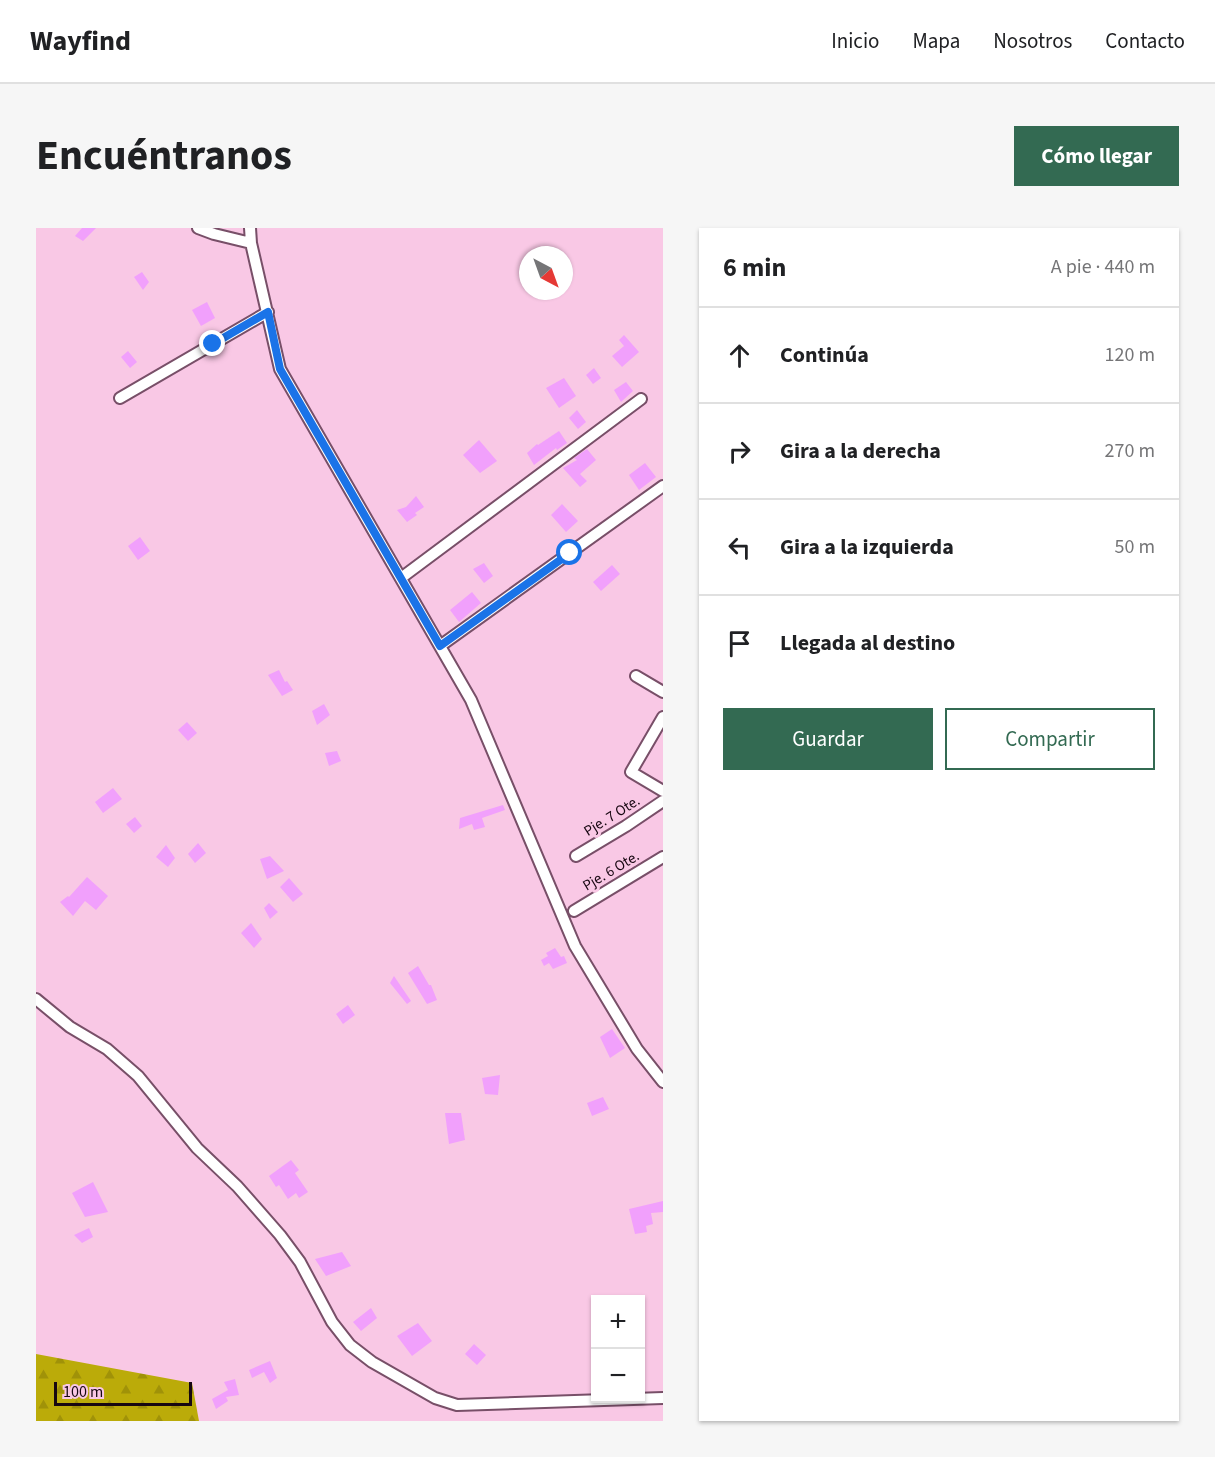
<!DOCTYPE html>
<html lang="es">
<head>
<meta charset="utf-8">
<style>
	body { margin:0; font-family:"Source Sans 3",sans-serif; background:#f6f6f6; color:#202124 }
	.controls { position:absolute; right:18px; bottom:18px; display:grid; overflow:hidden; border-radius:0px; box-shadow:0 2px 4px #0004 }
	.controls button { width:54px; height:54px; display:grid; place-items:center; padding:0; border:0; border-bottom:2px solid #e0e0e0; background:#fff; color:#202124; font:30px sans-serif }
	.compass { position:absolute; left:483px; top:18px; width:54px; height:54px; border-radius:50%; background:#fff; box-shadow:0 2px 4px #0004; rotate:139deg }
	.scale { position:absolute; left:18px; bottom:15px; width:138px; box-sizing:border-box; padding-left:6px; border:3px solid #170711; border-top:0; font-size:16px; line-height:21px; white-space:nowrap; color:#170711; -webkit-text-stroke:4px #f9c8e5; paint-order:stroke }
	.stop { position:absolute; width:18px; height:18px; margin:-14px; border:4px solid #1a73e8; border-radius:50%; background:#fff }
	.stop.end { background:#1a73e8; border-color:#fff; box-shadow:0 2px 6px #0008 }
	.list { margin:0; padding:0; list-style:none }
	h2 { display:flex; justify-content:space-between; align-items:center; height:78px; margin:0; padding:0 24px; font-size:26px }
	h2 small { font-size:20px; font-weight:400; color:#757577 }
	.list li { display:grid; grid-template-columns:39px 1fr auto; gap:18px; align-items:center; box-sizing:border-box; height:96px; padding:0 24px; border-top:2px solid #e0e0e0 }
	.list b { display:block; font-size:22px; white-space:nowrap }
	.list em { font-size:20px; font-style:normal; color:#757577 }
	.actions { display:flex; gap:12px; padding:18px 24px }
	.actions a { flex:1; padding:14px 0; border:2px solid #336a52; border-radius:0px; text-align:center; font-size:21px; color:#336a52 }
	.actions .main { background:#336a52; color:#fff }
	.icon { flex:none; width:33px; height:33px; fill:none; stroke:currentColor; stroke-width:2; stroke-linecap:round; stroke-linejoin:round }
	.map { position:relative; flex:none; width:627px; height:1193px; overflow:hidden; border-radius:0px }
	header { display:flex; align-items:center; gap:36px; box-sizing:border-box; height:84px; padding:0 30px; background:#fff; border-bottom:2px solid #e0e0e0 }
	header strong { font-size:28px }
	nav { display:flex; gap:33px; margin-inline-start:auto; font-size:21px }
	.intro { display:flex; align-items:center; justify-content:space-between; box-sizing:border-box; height:144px; padding:0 36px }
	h1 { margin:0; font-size:42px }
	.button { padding:15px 27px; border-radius:0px; background:#336a52; color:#fff; font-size:21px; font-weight:700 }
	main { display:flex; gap:36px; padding:0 36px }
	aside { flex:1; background:#fff; border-radius:0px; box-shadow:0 2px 4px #0004 }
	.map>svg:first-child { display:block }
	.forest { fill:url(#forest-firs) }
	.building { fill:#f1a0fc }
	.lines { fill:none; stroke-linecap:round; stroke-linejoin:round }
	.minor-casing { stroke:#784f68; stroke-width:14 }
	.minor { stroke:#fff; stroke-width:10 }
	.route { stroke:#1a73e8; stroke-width:8 }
	.labels { text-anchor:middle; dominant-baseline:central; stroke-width:6; stroke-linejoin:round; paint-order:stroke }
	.street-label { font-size:15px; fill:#170711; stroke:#f9c8e5 }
</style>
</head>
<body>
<header>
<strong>Wayfind</strong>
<nav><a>Inicio</a><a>Mapa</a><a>Nosotros</a><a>Contacto</a></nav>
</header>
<div class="intro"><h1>Encuéntranos</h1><a class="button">Cómo llegar</a></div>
<main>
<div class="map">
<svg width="627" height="1193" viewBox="0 0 627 1193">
	<defs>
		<pattern id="forest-firs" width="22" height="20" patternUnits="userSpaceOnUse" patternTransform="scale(1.5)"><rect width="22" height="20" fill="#bbab09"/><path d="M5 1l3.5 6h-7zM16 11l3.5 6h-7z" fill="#a09208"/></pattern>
	</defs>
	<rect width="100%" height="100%" fill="#f9c8e5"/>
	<path class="forest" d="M0 1126 156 1155 163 1193H0Z"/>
	<path class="building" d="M46 0H60L47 13 39 8Z
		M106 44 113 54 107 62 98 49Z
		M171 74 179 90 165 98 156 82Z
		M588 107 603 124 586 139 576 128 588 118 583 112Z
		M92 123 101 134 94 140 85 129Z
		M558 140 565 150 557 156 550 147Z
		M528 150 540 168 523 180 510 160Z
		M590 154 597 163 585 174 578 162Z
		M541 182 550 194 542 201 533 190Z
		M523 203 531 215 521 222 520 220 498 237 491 225 501 216 502 217Z
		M443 212 461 233 444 245 427 227Z
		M551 221 560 232 544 246 551 253 544 259 527 240 541 232 538 230Z
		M609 235 620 249 603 262 593 247Z
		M380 268 388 279 379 285 381 287 371 294 361 282 370 279Z
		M526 276 542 293 530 304 515 287Z
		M104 309 114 323 102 332 92 318Z
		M448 335 457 348 448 355 437 341Z
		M576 337 584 346 565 363 557 354Z
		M436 364 445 375 423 394 414 382Z
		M243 442 249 454 251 453 257 462 246 468 232 447Z
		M288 476 294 487 281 497 276 483Z
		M151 494 161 505 152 513 142 502Z
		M301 523 305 533 293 538 289 525Z
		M77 560 86 571 67 585 59 574Z
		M467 577 469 582 446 590 449 599 438 602 436 596 423 601 424 590Z
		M99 589 106 598 98 605 90 596Z
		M162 615 170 625 159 635 152 626Z
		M130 617 139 630 132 639 120 629Z
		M234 628 248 643 231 651 224 631Z
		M51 649 72 668 60 682 49 673 37 688 24 674 32 668 33 669Z
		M253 650 267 666 257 674 244 659Z
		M233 675 242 684 234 691 228 680Z
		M215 695 226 711 218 720 205 705Z
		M519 720 525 729 528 728 531 735 517 741 513 735 508 738 505 732 512 728 510 725Z
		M382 738 393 757H395L401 772 391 776 372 745Z
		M358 748 375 773 371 776 354 755Z
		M312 777 319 787 307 796 300 786Z
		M576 801 589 820 574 830 564 809Z
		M464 847 462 867 449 866 446 850Z
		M567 869 573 881 556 888 551 875Z
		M409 885H425L429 912 413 916Z
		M255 932 263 942 259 945 272 964 263 970 260 965 252 971 243 957 240 959 233 948Z
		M57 954 72 984 49 989 36 965Z
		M627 973V984L615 985 617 996 610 998 611 1004 599 1006 593 981Z
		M53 1000 57 1009 46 1015 38 1007Z
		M306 1024 315 1038 290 1048 279 1031Z
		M335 1080 341 1090 325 1103 317 1094Z
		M382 1095 396 1113 376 1128 361 1108Z
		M438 1116 450 1127 441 1137 429 1126Z
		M234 1133 241 1150 234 1155 228 1144 216 1150 213 1142Z
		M199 1151 203 1167 190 1169 192 1173 180 1181 176 1171 192 1162 188 1154Z"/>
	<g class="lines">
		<defs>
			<path id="minor" d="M162 0 178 6 215 15
				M214 0 215 15 244 141 435 472 539 718 601 821 627 854
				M84 170 232 84
				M365 350 605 171
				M404 418 627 258
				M600 448 627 464
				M627 489 595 544 627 563
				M540 628 590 598 627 573
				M538 683 627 629
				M0 771 34 799 71 821 102 848 161 920 201 958 244 1007 264 1034 296 1094 314 1117 336 1134 399 1170 421 1177 627 1170"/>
		</defs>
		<use href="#minor" class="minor-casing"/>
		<use href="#minor" class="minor"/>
	</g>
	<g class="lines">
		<path class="route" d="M177 116 232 84 244 141 404 418 534 325"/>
	</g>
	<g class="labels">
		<g class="street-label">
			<text transform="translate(576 588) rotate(-32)">Pje. 7 Ote.</text>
			<text transform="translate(575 643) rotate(-31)">Pje. 6 Ote.</text>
		</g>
	</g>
</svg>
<div class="controls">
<button>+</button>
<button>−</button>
</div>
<svg class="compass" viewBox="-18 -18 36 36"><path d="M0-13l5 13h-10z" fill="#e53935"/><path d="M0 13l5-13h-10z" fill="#757577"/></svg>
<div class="scale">100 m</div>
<div class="stop" style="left:534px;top:325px"></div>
<div class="stop end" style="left:177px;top:116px"></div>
</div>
<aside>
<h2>6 min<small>A pie · 440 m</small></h2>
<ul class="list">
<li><svg class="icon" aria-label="ahead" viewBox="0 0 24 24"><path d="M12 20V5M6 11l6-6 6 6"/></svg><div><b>Continúa</b></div><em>120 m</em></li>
<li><svg class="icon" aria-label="right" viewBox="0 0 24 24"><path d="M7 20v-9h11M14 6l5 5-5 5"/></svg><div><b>Gira a la derecha</b></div><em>270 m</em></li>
<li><svg class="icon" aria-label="left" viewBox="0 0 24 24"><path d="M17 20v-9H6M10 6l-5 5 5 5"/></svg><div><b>Gira a la izquierda</b></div><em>50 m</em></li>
<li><svg class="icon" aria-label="arrive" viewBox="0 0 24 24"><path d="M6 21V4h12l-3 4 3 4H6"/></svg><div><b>Llegada al destino</b></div></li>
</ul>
<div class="actions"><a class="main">Guardar</a><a>Compartir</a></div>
</aside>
</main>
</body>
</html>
